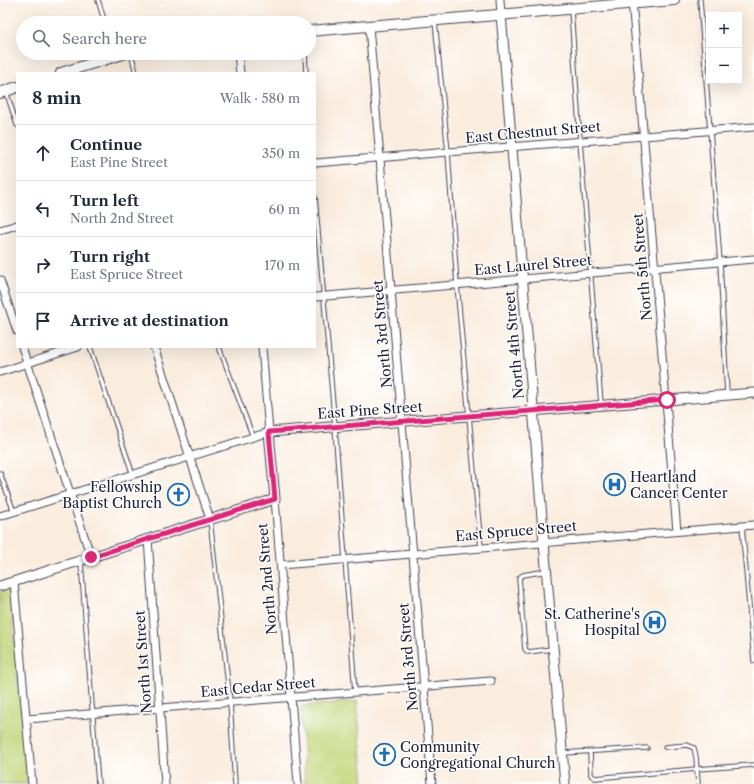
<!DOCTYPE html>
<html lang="en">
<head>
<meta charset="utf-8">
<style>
	body { margin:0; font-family:"Libre Caslon Text",serif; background:#f6f6f7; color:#1f2937 }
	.controls { position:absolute; right:12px; top:12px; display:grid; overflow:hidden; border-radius:0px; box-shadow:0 4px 16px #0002 }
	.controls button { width:36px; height:36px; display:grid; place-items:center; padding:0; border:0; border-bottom:1px solid #e0e1e3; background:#fff; color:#1f2937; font:20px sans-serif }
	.stop { position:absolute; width:12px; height:12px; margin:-9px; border:3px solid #db2777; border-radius:50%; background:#fff }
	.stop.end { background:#db2777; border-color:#fff; box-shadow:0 1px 4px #0008 }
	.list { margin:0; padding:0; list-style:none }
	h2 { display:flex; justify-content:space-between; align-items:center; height:52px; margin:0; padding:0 16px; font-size:17px }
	h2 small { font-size:13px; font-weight:400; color:#747a83 }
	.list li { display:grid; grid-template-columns:26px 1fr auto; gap:12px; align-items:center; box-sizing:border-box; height:56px; padding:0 16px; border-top:1px solid #e0e1e3 }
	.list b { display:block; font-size:15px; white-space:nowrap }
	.list p { margin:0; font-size:13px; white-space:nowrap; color:#747a83 }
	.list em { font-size:13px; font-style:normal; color:#747a83 }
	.icon { flex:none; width:22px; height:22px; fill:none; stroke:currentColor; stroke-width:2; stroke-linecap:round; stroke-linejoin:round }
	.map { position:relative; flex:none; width:754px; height:784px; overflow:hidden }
	.search { position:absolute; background:#fff; box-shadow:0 4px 16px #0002; left:16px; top:16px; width:300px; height:44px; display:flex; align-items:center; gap:10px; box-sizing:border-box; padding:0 14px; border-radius:22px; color:#747a83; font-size:15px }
	.panel { position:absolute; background:#fff; box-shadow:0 4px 16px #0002; left:16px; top:72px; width:300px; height:276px; border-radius:0px }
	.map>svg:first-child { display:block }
	.green { fill:#c1d578; stroke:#727c5a }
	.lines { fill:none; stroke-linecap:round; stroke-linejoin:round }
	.lane-casing { stroke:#424053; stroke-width:5.5 }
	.street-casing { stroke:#424053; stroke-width:9 }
	.secondary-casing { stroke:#424053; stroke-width:11 }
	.primary-casing { stroke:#424053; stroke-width:12 }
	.lane { stroke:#fff; stroke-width:3.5 }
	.street { stroke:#fff; stroke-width:7 }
	.secondary { stroke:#fff; stroke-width:9 }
	.primary { stroke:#fff; stroke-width:10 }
	.route { stroke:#db2777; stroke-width:5 }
	.labels { text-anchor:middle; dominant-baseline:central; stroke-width:3; stroke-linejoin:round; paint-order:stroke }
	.street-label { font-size:14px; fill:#22223b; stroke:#fff }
	.poi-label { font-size:14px; fill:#22223b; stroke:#fff; text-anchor:start }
</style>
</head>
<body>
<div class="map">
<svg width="754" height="784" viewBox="0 0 754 784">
	<rect width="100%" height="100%" fill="#fff"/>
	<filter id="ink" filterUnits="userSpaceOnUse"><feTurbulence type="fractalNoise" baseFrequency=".025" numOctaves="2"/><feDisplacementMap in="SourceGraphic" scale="8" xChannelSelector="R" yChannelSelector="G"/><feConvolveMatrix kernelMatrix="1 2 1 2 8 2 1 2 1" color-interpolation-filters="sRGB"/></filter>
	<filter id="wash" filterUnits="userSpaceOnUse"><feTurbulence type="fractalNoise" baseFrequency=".012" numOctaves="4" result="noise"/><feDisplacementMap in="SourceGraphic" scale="16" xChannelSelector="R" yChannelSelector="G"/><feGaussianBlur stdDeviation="0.9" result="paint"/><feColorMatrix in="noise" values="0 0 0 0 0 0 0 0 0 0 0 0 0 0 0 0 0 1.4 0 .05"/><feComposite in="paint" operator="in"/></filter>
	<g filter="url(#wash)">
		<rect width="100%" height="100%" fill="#faedde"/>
		<path class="green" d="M10 589 28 784H0V592Z
			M357 701 364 784H305L301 708 303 706Z"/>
	</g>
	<g filter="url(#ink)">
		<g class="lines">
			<defs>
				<path id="lane" d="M98 0 105 23
					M700 0 720 262 727 394
					M571 10 580 141 601 404
					M435 21 448 152 457 285 481 548
					M131 53 136 73
					M305 53 306 73
					M6 91 17 125
					M315 197 335 427 355 692
					M90 347 133 475
					M219 347 253 437
					M0 473 14 512
					M210 520 230 702 235 784
					M742 526 754 661
					M81 562 98 784
					M546 571 523 575 519 578 525 649 528 652 552 649
					M665 747 687 745 694 748 696 757 698 784
					M590 752 591 775 595 778 697 769 754 765
					M563 753 647 748"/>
				<path id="street" d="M500 0 501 14
					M632 0 677 531
					M369 26 432 784
					M238 53 240 73
					M315 163 754 127
					M0 230 17 225
					M0 280 17 331
					M315 297 754 259
					M22 347 91 557
					M154 347 210 519
					M0 372 78 347
					M275 499 298 784
					M0 516 269 432 262 347
					M148 539 165 784
					M281 565 754 525
					M14 582 32 784
					M27 719 491 681"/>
				<path id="secondary" d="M501 14 544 543 565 784
					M0 586 275 499 269 432 754 393"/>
				<path id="primary" d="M309 31 674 0
					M61 73 126 53
					M0 93 17 87"/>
			</defs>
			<use href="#lane" class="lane-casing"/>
			<use href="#street" class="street-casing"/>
			<use href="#secondary" class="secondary-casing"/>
			<use href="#primary" class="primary-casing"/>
			<use href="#lane" class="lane"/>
			<use href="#street" class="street"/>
			<use href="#secondary" class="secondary"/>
			<use href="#primary" class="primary"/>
		</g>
	</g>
	<g class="lines" filter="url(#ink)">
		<path class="route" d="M91 557 275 499 269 432 667 400"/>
	</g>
	<defs>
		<symbol id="hospital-ring" viewBox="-11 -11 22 22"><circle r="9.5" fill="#fff" stroke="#1f6fb2" stroke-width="1.5"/><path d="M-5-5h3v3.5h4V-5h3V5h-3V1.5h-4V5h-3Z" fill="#1f6fb2"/></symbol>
		<symbol id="church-ring" viewBox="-11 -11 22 22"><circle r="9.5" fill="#fff" stroke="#1f6fb2" stroke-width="1.5"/><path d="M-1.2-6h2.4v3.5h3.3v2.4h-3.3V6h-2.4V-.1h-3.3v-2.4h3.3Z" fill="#1f6fb2"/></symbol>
	</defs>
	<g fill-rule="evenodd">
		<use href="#hospital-ring" x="602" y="472" width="25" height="25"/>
		<use href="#church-ring" x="166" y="482" width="25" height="25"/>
		<use href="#hospital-ring" x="642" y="610" width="25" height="25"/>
		<use href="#church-ring" x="372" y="742" width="25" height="25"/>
	</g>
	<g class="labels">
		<g class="street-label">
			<text transform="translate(533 132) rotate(-5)">East Chestnut Street</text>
			<text transform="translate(533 265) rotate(-5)">East Laurel Street</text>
			<text transform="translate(642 267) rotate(-95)">North 5th Street</text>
			<text transform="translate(382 334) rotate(-95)">North 3rd Street</text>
			<text transform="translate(514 345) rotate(-95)">North 4th Street</text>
			<text transform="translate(370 410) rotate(-4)">East Pine Street</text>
			<text transform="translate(516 531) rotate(-5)">East Spruce Street</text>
			<text transform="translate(267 579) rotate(-95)">North 2nd Street</text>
			<text transform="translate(408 657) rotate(-95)">North 3rd Street</text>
			<text transform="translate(143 662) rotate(-94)">North 1st Street</text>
			<text transform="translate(258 687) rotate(-5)">East Cedar Street</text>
		</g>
		<g class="poi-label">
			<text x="630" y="477">Heartland<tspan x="630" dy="16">Cancer Center</tspan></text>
			<text x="162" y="487" text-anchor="end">Fellowship<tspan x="162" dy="16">Baptist Church</tspan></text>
			<text x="640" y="614" text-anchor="end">St. Catherine's<tspan x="640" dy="16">Hospital</tspan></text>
			<text x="400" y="747">Community<tspan x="400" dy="16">Congregational Church</tspan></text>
		</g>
	</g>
</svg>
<div class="controls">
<button>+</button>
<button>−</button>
</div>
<div class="stop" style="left:667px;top:400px"></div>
<div class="stop end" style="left:91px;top:557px"></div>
<div class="search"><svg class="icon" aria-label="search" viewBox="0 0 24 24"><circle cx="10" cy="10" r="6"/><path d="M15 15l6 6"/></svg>Search here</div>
<section class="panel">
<h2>8 min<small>Walk · 580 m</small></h2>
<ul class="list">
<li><svg class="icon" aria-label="ahead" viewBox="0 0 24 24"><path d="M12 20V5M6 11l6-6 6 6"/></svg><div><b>Continue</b><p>East Pine Street</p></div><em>350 m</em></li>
<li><svg class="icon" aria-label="left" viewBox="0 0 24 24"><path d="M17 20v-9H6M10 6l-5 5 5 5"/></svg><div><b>Turn left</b><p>North 2nd Street</p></div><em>60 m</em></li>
<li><svg class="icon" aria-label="right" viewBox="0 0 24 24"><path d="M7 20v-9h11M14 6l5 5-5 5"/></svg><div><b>Turn right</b><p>East Spruce Street</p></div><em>170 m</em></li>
<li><svg class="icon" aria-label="arrive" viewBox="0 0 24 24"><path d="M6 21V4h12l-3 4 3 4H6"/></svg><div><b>Arrive at destination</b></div></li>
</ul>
</section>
</div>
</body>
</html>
